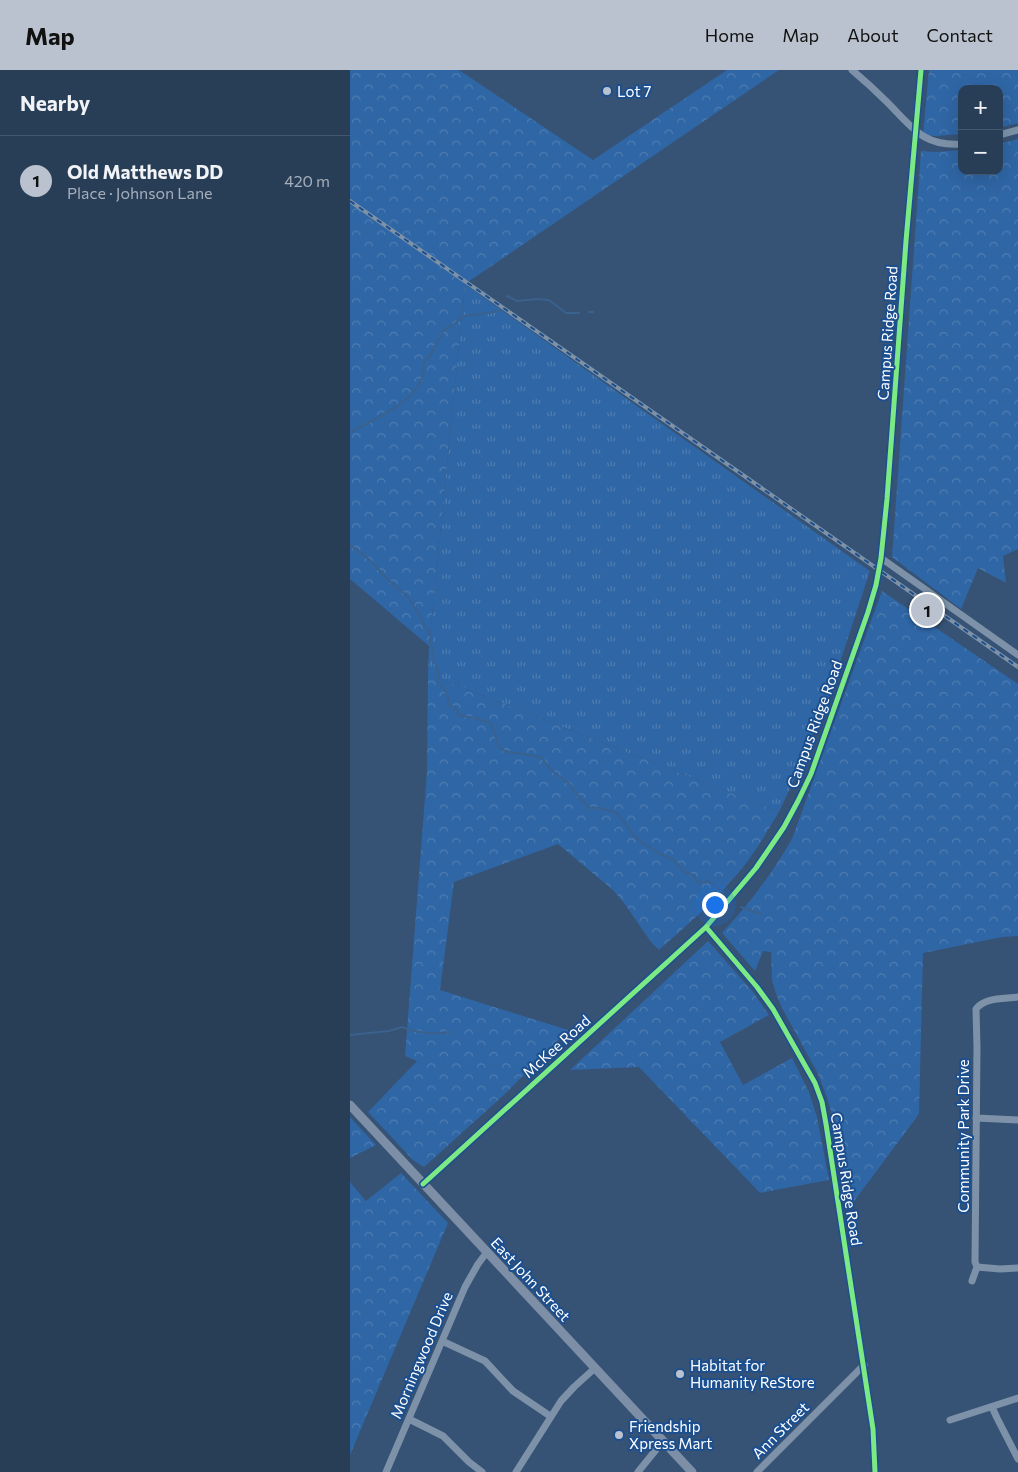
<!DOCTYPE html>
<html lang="en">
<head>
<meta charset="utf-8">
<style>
	body { margin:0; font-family:Commissioner,sans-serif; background:#30455d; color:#f1f3f6 }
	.controls { position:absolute; right:15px; top:15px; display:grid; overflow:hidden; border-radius:10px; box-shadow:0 5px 20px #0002 }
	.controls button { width:45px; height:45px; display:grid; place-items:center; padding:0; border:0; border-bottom:1px solid #44576d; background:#283e57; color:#f1f3f6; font:25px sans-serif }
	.you { position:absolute; left:364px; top:834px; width:18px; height:18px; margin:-12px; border:4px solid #fff; border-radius:50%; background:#1a73e8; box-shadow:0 0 0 8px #1a73e833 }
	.badge { display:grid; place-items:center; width:32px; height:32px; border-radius:50%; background:#b9c2ce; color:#111; font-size:16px; font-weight:700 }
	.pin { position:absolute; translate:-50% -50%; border:2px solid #fff; box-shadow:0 1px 5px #0006 }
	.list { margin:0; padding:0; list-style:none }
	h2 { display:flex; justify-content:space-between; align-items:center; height:65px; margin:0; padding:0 20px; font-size:21px }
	h2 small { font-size:16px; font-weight:400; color:#a5aeba }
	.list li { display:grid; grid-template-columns:32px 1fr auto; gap:15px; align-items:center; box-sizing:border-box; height:90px; padding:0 20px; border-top:1px solid #44576d }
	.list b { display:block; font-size:19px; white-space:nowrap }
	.list p { margin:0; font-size:16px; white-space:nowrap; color:#a5aeba }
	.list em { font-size:16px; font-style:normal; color:#a5aeba }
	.map { position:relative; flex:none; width:668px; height:1402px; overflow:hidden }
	header { display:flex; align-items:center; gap:30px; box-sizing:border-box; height:70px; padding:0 25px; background:#b9c2ce; color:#111 }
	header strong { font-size:24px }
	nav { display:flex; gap:28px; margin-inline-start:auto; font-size:18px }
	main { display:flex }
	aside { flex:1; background:#283e57 }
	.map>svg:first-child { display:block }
	.grass { fill:url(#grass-tufts) }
	.forest { fill:url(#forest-crowns) }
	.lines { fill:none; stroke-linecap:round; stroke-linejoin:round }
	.stream { stroke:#3b618d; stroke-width:2 }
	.minor { stroke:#7d92a8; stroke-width:7 }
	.major { stroke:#7d8ea7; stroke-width:9 }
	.rail-casing { stroke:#7e92a7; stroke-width:4 }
	.rail { stroke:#1b4f8f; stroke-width:2; stroke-dasharray:5.5; stroke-linecap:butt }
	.cycleway-casing { stroke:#1b4f8f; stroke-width:8 }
	.cycleway { stroke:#7ce984; stroke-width:5 }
	.poi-dot { fill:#b9c2ce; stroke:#1b4f8f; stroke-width:2 }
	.labels { text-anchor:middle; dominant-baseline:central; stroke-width:4; stroke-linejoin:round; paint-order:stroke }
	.poi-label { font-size:15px; fill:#fff; stroke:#1b4f8f; text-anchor:start }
	.street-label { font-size:15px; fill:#fff; stroke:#1b4f8f }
</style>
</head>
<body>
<header>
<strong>Map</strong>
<nav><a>Home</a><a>Map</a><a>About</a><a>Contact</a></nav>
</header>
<main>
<aside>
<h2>Nearby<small></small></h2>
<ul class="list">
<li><span class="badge">1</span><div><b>Old Matthews DD</b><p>Place · Johnson Lane</p></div><em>420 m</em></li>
</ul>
</aside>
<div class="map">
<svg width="668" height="1402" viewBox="0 0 668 1402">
	<defs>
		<pattern id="grass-tufts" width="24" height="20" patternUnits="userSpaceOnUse" patternTransform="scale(1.25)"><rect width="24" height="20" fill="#2f66a5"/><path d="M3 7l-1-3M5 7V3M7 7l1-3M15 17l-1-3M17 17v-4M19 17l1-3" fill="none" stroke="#4e7db2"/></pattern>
		<pattern id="forest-crowns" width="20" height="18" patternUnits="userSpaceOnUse" patternTransform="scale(1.25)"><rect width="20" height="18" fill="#2f66a5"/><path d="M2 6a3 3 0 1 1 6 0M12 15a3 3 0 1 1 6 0" fill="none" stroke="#4e7db2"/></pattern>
	</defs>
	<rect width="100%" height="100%" fill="#365274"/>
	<path class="grass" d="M115 214 520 501 469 656 465 655 448 701 429 742 78 604 79 576Z"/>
	<path class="forest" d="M0 0H109L243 90 377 0H429L115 214 79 576 0 509Z
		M579 0H668V53L649 58V19H612V64L586 66 573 65Z
		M668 69V479L653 486 656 513 628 498 611 539 542 487 571 81 586 82 612 80V101H649V74Z
		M532 521 668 614V866L652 867 573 883 569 1044 499 1138 482 1045 477 1027 467 1002 432 938 426 924 422 910 421 882 413 881 405 901 372 863C400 833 421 805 442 769Z
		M78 604 429 742C415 765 402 788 384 808 361 834 335 857 309 880L301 872 274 833 263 820 208 774 104 812 90 920 218 960 155 1024 74 1097 63 1090 18 1042 67 991 55 986 77 701Z
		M358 871 403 922 419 945 370 972 393 1015 442 988 459 1022 467 1047 479 1110 410 1123 289 997 220 1000Z
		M0 1047 26 1075 0 1088Z
		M51 1103 98 1153 0 1385V1112L16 1131Z"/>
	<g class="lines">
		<path class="stream" d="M157 226 167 231 188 229 199 230 216 243H229
			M239 242H243
			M0 362C21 352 65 331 72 308 74 303 73 297 74 292L80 286 93 261 100 256 105 254 112 246 132 244 149 241
			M0 475 21 491 36 508 58 527 63 534 81 567V575L84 583V589L88 602V612L97 624 99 635 102 636 107 640 108 645 125 648 140 653 142 655 148 674 154 681 191 687 202 701 221 715 224 721 239 738H249L267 743 287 769 309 783 324 790 333 801 344 806 346 811 355 813 358 811 373 822
			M391 837 410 844
			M0 965 39 961 52 957C69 963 82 965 100 962"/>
		<path class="minor" d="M502 0C514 10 526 21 537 32 562 57 573 77 612 74
			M649 65 668 60
			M531 488 668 585
			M356 857 407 917 423 939 465 1013 472 1032 476 1054 523 1359 525 1402
			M626 1048 668 1050
			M73 1114 356 857 406 798 434 757 448 731 461 704 518 542 526 515 531 488 537 429 556 171 571 0
			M627 1197 625 1192 627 977 626 939C635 927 654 929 668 927
			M627 1197 650 1199 668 1198
			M622 1211 627 1197
			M92 1271 135 1291 163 1321 200 1346
			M642 1337 647 1348 668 1389
			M59 1349 93 1366 119 1392 132 1402
			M600 1350 668 1328
			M36 1402 115 1217 128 1194 137 1182
			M166 1402 211 1331 224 1317 245 1298
			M288 1402 313 1371
			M407 1402 514 1295"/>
		<path class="major" d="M0 1035 342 1402"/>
		<defs>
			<path id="rail" d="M0 131 668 597"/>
		</defs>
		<use href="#rail" class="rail-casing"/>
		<use href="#rail" class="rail"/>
		<defs>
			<path id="cycleway" d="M356 857 407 917 423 939 465 1013 472 1032 476 1054 523 1359 525 1402
				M73 1114 356 857 406 798 434 757 448 731 461 704 518 542 526 515 531 488 537 429 556 171 571 0"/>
		</defs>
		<use href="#cycleway" class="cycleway-casing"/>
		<use href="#cycleway" class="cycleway"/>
	</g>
	<g class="poi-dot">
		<circle cx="257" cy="21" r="5"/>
		<circle cx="330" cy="1304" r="5"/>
		<circle cx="269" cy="1365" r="5"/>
	</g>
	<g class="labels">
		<g class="poi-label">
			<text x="267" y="21">Lot 7</text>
			<text x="340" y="1295">Habitat for<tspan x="340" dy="17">Humanity ReStore</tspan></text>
			<text x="279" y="1356">Friendship<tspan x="279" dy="17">Xpress Mart</tspan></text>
		</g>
		<g class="street-label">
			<text transform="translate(537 263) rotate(-86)">Campus Ridge Road</text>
			<text transform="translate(464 654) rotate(-70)">Campus Ridge Road</text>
			<text transform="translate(206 976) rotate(-42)">McKee Road</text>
			<text transform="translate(613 1066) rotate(-90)">Community Park Drive</text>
			<text transform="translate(497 1109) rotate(81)">Campus Ridge Road</text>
			<text transform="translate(181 1209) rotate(47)">East John Street</text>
			<text transform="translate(71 1285) rotate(-67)">Morningwood Drive</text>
			<text transform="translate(430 1360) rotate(-45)">Ann Street</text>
		</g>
	</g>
</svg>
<div class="controls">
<button>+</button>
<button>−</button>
</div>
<div class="you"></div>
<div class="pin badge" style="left:577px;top:540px">1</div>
</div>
</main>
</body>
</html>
